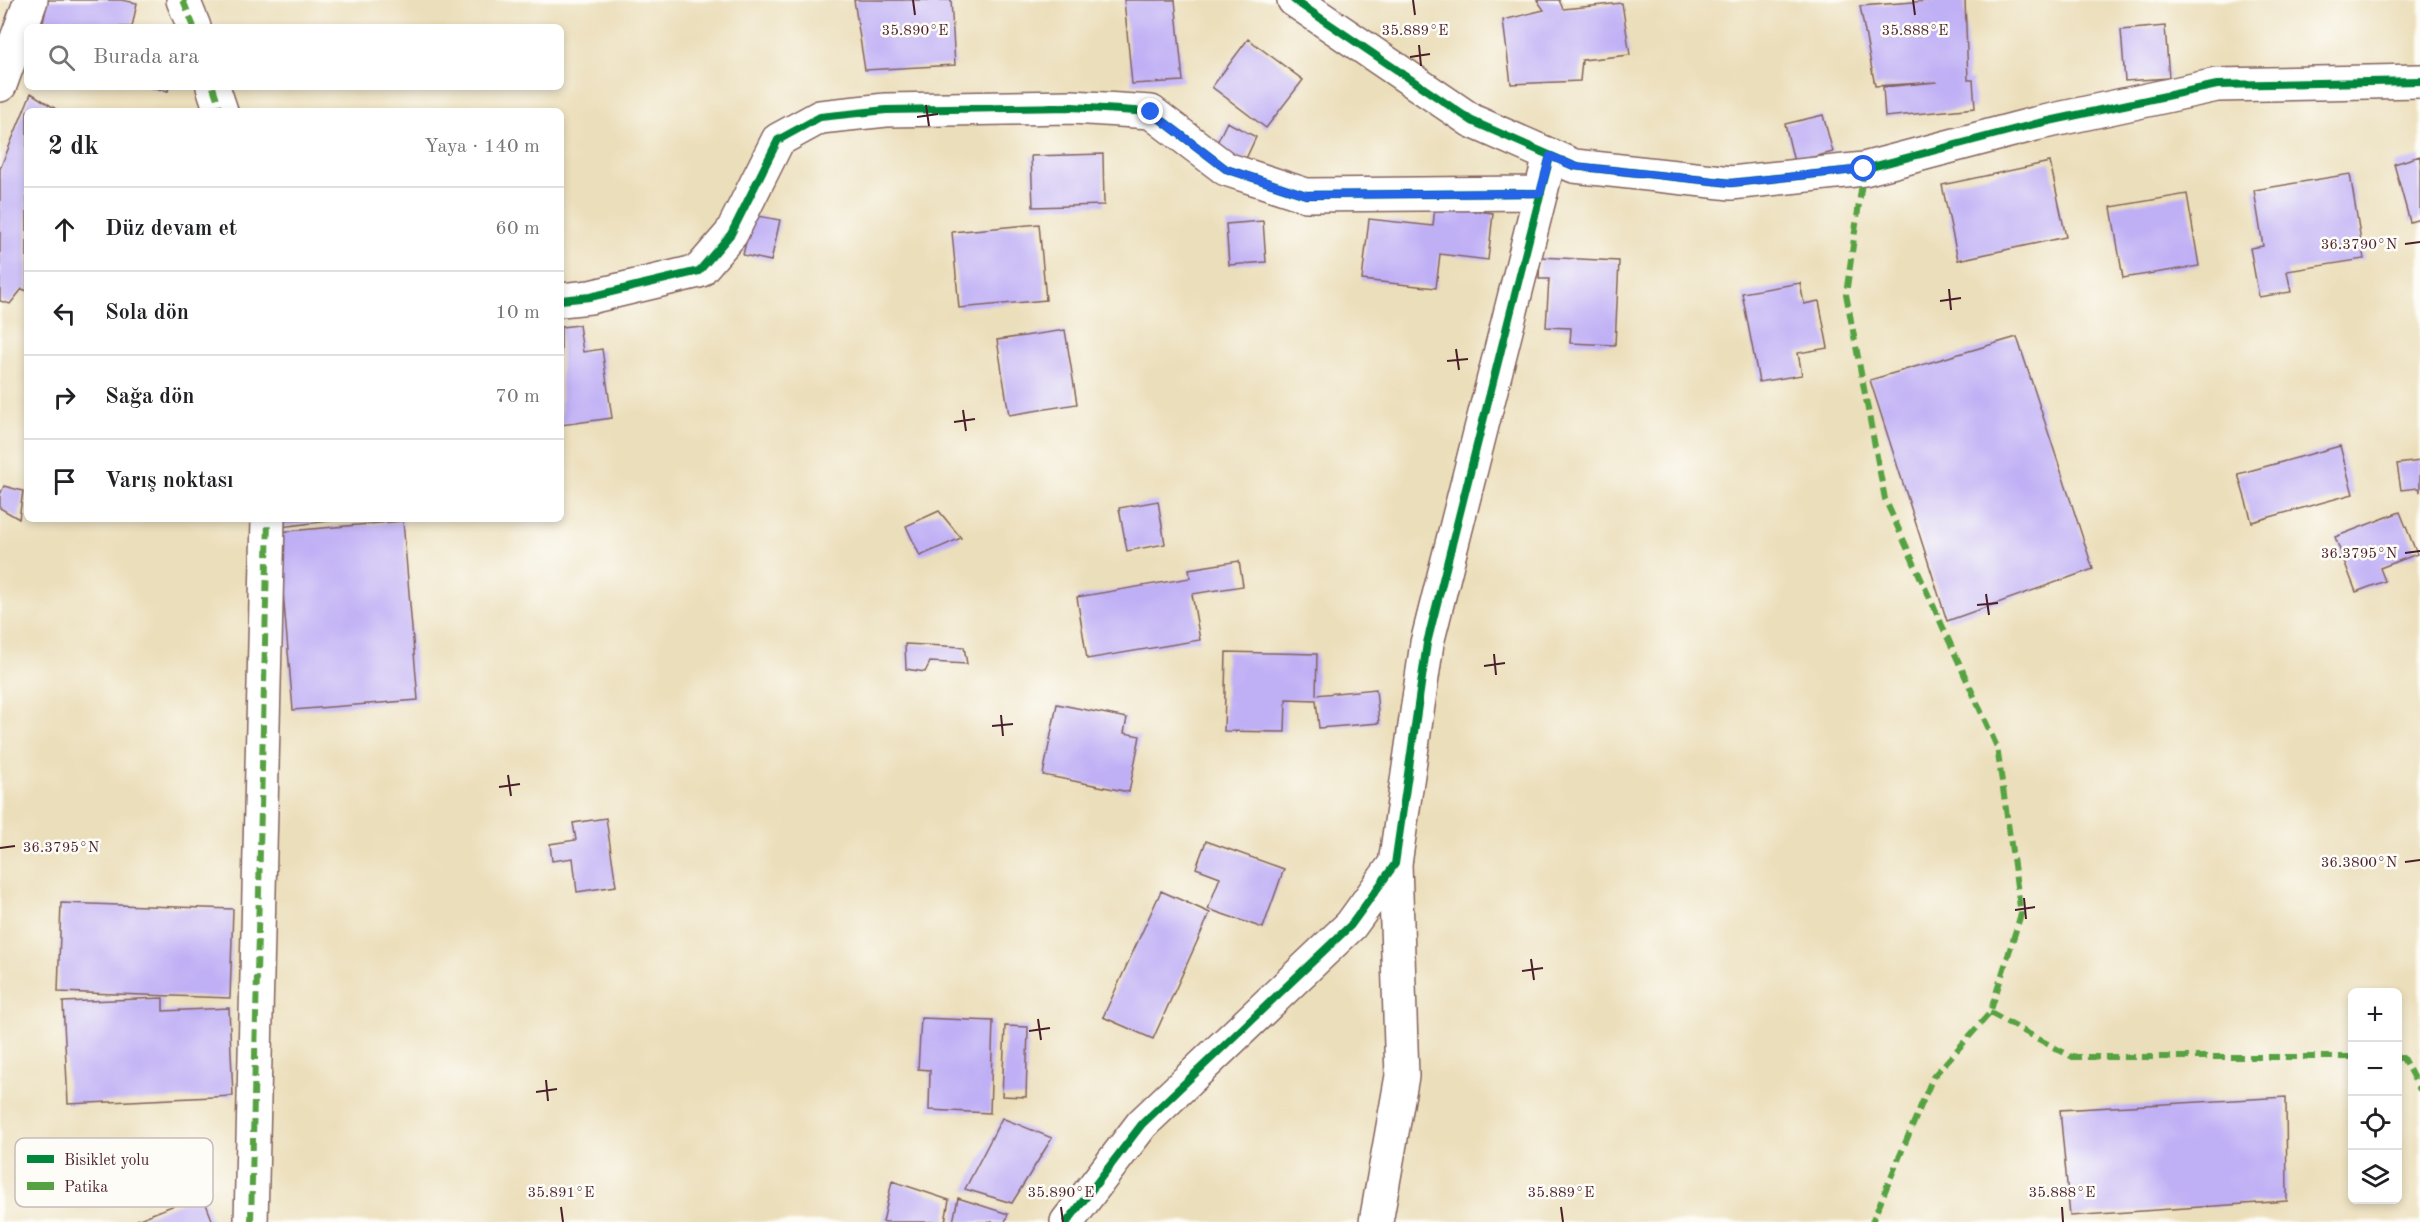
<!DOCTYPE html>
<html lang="tr">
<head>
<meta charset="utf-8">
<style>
	body { margin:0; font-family:"Old Standard TT",serif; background:#f6f6f6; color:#202124 }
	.controls { position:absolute; right:18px; bottom:18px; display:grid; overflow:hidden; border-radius:9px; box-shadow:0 3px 9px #0003 }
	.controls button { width:54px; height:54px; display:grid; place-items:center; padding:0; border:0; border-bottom:2px solid #e0e0e0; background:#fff; color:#202124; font:30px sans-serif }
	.stop { position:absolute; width:18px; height:18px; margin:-14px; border:4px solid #2563eb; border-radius:50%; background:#fff }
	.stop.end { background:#2563eb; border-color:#fff; box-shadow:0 2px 6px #0008 }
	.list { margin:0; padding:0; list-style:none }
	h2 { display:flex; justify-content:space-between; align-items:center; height:78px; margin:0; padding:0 24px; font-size:26px }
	h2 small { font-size:20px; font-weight:400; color:#757577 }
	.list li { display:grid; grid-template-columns:39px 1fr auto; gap:18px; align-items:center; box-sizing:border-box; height:84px; padding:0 24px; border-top:2px solid #e0e0e0 }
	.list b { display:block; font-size:22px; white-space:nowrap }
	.list em { font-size:20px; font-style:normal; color:#757577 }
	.icon { flex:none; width:33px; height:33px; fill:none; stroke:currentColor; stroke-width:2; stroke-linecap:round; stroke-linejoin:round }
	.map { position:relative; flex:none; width:2420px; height:1222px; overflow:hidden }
	.search { position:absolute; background:#fff; box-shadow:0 3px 9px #0003; left:24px; top:24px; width:540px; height:66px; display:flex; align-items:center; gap:15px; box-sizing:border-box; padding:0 21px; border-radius:9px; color:#757577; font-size:22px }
	.panel { position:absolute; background:#fff; box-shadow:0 3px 9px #0003; left:24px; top:108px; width:540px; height:414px; border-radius:9px }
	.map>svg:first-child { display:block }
	.building { fill:#bfaff5 }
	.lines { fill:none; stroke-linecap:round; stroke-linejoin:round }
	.minor-casing { stroke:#82625d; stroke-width:36 }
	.minor { stroke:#fff; stroke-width:33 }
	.quiet { stroke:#56a243; stroke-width:6; stroke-dasharray:12 6; stroke-linecap:butt }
	.cycleway-casing { stroke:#fdfcf7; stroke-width:11 }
	.cycleway { stroke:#00873e; stroke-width:8 }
	.route { stroke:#2563eb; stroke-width:8 }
	.ticks { fill:none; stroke:#4a1f2b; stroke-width:2 }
	.key { fill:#fdfcf7; stroke:#c7baba; stroke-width:1.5 }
	.key-label { font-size:16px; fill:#4a1f2b }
	.ticks-label { font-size:15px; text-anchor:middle; fill:#4a1f2b; stroke:#fdfcf7; stroke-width:5; stroke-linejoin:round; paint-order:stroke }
</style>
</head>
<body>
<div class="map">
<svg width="2420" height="1222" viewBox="0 0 2420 1222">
	<rect width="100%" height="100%" fill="#fdfcf7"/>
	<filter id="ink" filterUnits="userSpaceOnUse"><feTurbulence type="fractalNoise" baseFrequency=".0167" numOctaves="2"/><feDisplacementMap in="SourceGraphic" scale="12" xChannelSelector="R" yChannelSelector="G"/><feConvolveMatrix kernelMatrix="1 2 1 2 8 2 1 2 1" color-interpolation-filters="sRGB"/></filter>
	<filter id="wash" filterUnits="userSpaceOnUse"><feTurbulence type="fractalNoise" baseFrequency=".008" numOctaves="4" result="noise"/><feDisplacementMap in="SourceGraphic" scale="24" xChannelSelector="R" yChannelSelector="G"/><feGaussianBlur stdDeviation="1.35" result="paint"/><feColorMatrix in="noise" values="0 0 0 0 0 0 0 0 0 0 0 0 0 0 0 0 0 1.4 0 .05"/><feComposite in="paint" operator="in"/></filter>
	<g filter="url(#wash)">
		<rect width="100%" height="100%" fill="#ebdeba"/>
		<g id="blocks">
			<path class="building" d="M48 0H121L137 3 132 27H42Z
				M854 0H951L955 65 865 70Z
				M1124 0H1175L1183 81 1132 84Z
				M1537 0H1559L1563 9 1622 3 1630 55 1582 60 1580 81 1511 84 1503 20 1544 10Z
				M1941 0H1965L1968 80H1973L1975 108 1885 117 1883 87 1937 82 1875 86 1860 6Z
				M2165 26 2169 78 2125 81 2121 30Z
				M1248 39 1303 80 1266 128 1212 87Z
				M148 87H169L168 91Z
				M31 93 59 111H27V291L22 289 10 304 0 301V169Z
				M1823 115 1833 152 1794 162 1785 124Z
				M1227 122 1256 137 1243 165 1213 151Z
				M1103 154 1104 205 1033 207 1031 156Z
				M2420 156V219L2410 222 2394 164Z
				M2050 162 2066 237 1958 260 1942 185Z
				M2350 174 2364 259 2287 271 2291 292 2259 297 2250 248 2263 246 2254 190Z
				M2187 194 2199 266 2123 278 2111 207Z
				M1435 206 1493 213 1488 260 1440 254 1436 288 1362 280 1369 219 1433 226Z
				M752 215 780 220 771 261 743 255Z
				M1263 221 1266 262 1229 265 1226 224Z
				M1039 224 1046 300 959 308 952 232Z
				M1540 257 1619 261 1615 345 1570 343 1571 328 1546 327 1549 279H1539Z
				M1800 283 1804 304 1819 301 1828 348 1798 353 1802 375 1759 382 1742 293Z
				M579 325 583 352 602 349 612 418 561 425V327Z
				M1065 330 1077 404 1009 415 997 340Z
				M2017 337 2093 569 1947 621 1870 380Z
				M2340 446 2353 494 2252 522 2238 474Z
				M2420 461V492L2418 488 2401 490 2397 464Z
				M4 486 23 491 19 519 0 508V495Z
				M1158 501 1165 544 1127 551 1119 508Z
				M939 511 961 538 920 556 906 526Z
				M2400 512 2417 554 2380 568 2385 581 2356 592 2335 537Z
				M280 519H336V520L281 527Z
				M403 521 418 700 293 710 278 532Z
				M1239 561 1243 586 1192 594 1200 640 1087 659 1077 597 1190 578 1189 569Z
				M905 644 964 647 967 664 930 662 925 672 906 669Z
				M1226 652 1317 654 1316 695 1376 689 1379 723 1319 728 1316 700 1286 699 1285 732 1224 731Z
				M1057 704 1127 718 1124 733 1140 736 1129 792 1043 775Z
				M606 818 616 886 577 892 573 858 552 861 550 844 576 840 573 823Z
				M1206 841 1284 869 1263 928 1208 909 1220 877 1196 868Z
				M1161 891 1210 913 1153 1039 1103 1017Z
				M61 903 233 909 230 998 58 992Z
				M163 998V1011L229 1008 233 1096 68 1104 63 1002Z
				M921 1018 993 1021 990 1113 929 1110 930 1070 918 1069Z
				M1005 1026 1028 1027 1026 1097 1002 1096Z
				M2286 1097 2287 1201 2070 1216 2060 1110Z
				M1002 1118 1052 1138 1012 1203 965 1189Z
				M892 1181 949 1200 945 1222H883Z
				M202 1194 213 1222H132Z
				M958 1198 1008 1214 1005 1222H953Z"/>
		</g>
	</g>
	<g filter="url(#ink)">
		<use href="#blocks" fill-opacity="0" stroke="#82625d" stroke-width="1.5"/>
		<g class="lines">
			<defs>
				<path id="minor" d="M183 0 194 27
					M1294 0 1472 121 1574 166 1731 183 1864 169 2035 124 2217 85 2420 81
					M0 85 31 0
					M213 87 221 111
					M561 300 590 297 699 271 731 234 778 140 820 117 886 110 1072 107 1151 112 1226 169 1306 195 1541 193
					M251 1222 268 519
					M1067 1222 1142 1124 1351 925 1395 864 1427 643 1550 156
					M1376 1222 1402 1076 1395 864"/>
			</defs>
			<use href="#minor" class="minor-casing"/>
			<use href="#minor" class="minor"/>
			<path class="quiet" d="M183 0 194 27
				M213 87 221 111
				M1864 169 1846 294 1885 499 1997 747 2021 914 1990 1013 1933 1077 1872 1222
				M1990 1013 2072 1057H2352
				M2398 1058H2403L2420 1090
				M251 1222 268 519"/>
			<defs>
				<path id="cycleway" d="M1294 0 1472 121 1574 166 1731 183 1864 169 2035 124 2217 85 2420 81
					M561 300 590 297 699 271 731 234 778 140 820 117 886 110 1072 107 1151 112 1226 169 1306 195 1541 193
					M1067 1222 1142 1124 1351 925 1395 864 1427 643 1550 156"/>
			</defs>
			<use href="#cycleway" class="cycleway-casing"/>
			<use href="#cycleway" class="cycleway"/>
		</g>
	</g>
	<g class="lines" filter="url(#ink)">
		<path class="route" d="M1151 112 1226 169 1306 195 1540 193 1550 156 1574 166 1731 183 1864 169"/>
	</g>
	<path class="ticks" d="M913 0 915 15M1413 0 1415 15M1913 0 1915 15M1419 45 1421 66M1410 57 1430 54M926 105 929 126M917 117 938 114M2405 244 2420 242M1949 289 1951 310M1940 301 1961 298M1456 349 1459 370M1447 361 1468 359M963 410 966 431M954 422 975 419M2405 553 2420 551M1986 594 1989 615M1977 605 1998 603M1494 654 1496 675M1484 666 1505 663M1001 715 1003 736M992 726 1013 724M508 775 511 796M499 787 520 784M0 848 15 846M2405 862 2420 860M2024 898 2026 919M2015 910 2035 907M1531 959 1534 980M1522 971 1543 968M1038 1019 1041 1040M1029 1031 1050 1028M546 1080 548 1101M536 1092 557 1089M561 1207 563 1222M1061 1207 1063 1222M1561 1207 1563 1222M2062 1207 2063 1222"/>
	<rect x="15" y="1138" width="198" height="69" rx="9" class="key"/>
	<rect x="27" y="1155" width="27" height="8" fill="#00873e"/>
	<rect x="27" y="1182" width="27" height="8" fill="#56a243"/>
	<g class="key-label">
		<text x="64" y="1165">Bisiklet yolu</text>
		<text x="64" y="1192">Patika</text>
	</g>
	<g class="ticks-label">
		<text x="915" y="35">35.890°E</text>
		<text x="1415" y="35">35.889°E</text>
		<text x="1915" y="35">35.888°E</text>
		<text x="2359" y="249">36.3790°N</text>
		<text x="2359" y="558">36.3795°N</text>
		<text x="61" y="852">36.3795°N</text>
		<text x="2359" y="867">36.3800°N</text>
		<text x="561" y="1197">35.891°E</text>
		<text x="1061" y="1197">35.890°E</text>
		<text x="1561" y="1197">35.889°E</text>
		<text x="2062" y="1197">35.888°E</text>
	</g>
</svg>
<div class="controls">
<button>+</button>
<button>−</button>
<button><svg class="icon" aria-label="locate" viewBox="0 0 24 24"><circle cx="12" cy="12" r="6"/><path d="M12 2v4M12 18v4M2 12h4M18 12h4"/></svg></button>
<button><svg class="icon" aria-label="layers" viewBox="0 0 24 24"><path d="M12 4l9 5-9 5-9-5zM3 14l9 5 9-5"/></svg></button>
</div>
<div class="stop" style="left:1864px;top:169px"></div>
<div class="stop end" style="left:1151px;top:112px"></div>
<div class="search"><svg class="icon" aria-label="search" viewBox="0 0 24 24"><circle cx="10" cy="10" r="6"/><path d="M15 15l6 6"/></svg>Burada ara</div>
<section class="panel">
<h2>2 dk<small>Yaya · 140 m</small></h2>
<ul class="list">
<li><svg class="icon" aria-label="ahead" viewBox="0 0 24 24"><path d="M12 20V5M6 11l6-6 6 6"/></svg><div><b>Düz devam et</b></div><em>60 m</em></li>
<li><svg class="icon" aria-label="left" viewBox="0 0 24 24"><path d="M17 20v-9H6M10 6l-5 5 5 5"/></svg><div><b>Sola dön</b></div><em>10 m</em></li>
<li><svg class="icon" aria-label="right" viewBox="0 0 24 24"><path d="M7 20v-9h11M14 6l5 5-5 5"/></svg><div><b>Sağa dön</b></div><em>70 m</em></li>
<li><svg class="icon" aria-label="arrive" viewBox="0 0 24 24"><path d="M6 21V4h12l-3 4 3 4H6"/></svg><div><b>Varış noktası</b></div></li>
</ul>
</section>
</div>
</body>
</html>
